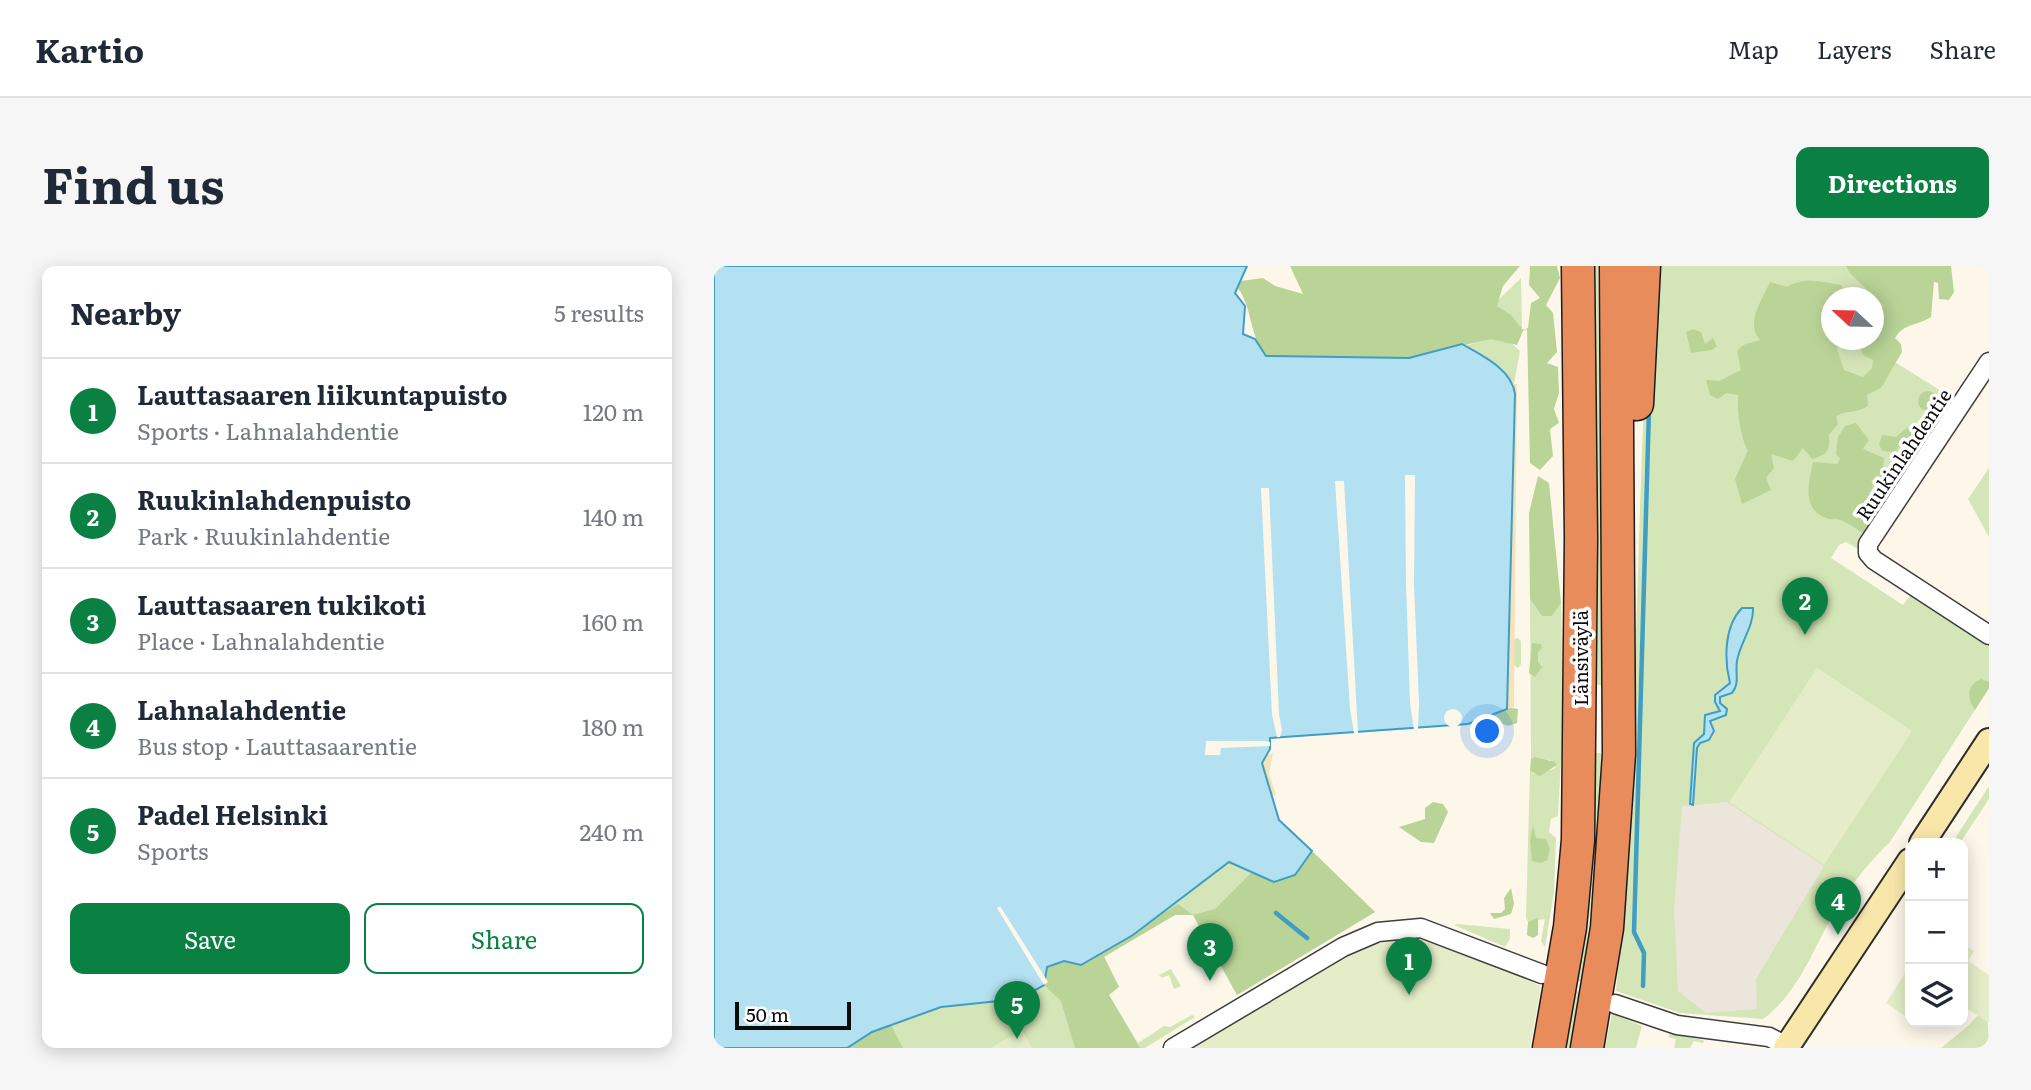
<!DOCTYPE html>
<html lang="en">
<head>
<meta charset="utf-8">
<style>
	body { margin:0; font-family:Literata,serif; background:#f6f6f7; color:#1f2937 }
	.controls { position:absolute; right:21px; bottom:21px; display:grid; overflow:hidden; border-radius:14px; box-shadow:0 4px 18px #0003 }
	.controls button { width:63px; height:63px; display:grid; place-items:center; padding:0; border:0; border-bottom:2px solid #e0e1e3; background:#fff; color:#1f2937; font:35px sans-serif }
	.compass { position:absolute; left:1107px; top:21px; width:63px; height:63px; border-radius:50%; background:#fff; box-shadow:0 4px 18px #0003; rotate:292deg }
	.scale { position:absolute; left:21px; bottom:18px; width:116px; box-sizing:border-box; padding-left:7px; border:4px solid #0b0b0b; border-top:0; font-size:19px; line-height:24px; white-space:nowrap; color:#0b0b0b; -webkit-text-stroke:5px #fff; paint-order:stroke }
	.you { position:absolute; left:774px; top:466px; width:24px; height:24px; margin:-18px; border:5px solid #fff; border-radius:50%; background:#1a73e8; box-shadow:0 0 0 10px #1a73e833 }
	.badge { display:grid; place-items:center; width:46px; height:46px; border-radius:50%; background:#0b8043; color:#fff; font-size:23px; font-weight:700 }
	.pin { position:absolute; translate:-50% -58px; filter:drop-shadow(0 2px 4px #0008) }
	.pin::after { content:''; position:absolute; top:37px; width:24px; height:21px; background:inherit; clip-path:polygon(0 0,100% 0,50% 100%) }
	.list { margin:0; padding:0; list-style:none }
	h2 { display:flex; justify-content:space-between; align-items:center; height:91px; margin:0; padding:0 28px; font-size:30px }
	h2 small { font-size:23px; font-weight:400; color:#747a83 }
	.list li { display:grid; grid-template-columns:46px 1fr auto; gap:21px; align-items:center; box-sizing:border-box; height:105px; padding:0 28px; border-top:2px solid #e0e1e3 }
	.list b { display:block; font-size:26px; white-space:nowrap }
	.list p { margin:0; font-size:23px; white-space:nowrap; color:#747a83 }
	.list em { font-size:23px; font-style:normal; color:#747a83 }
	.actions { display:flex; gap:14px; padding:21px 28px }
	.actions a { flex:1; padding:16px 0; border:2px solid #0b8043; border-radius:14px; text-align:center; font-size:24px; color:#0b8043 }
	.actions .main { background:#0b8043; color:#fff }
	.icon { flex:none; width:38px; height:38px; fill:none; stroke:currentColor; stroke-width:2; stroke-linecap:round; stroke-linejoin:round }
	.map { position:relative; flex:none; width:1275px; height:782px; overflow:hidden; border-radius:14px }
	header { display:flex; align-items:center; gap:42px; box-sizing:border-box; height:98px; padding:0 35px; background:#fff; border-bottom:2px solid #e0e1e3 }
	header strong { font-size:33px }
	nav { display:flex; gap:38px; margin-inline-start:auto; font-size:24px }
	.intro { display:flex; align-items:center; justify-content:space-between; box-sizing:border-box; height:168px; padding:0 42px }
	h1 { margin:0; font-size:49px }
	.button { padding:18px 32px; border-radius:14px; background:#0b8043; color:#fff; font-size:24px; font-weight:700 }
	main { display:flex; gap:42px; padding:0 42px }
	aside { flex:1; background:#fff; border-radius:14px; box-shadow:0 4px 18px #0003 }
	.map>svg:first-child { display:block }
	.green { fill:#d4e5b7; fill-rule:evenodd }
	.forest { fill:#bad498 }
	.sand { fill:#f6e1ba }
	.pitch { fill:#e4edc8 }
	.plaza { fill:#ece5db }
	.water { fill:#b3e1f1; stroke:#3f9ec2; stroke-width:2 }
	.pier { fill:#fdf7ea }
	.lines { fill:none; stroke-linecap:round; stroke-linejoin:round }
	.stream { stroke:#3f9ec2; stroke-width:4.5 }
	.minor-casing { stroke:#3e3e3e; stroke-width:21 }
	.secondary-casing { stroke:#2d2d2d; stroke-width:28 }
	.motorway-casing { stroke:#1c1c1c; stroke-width:35 }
	.minor { stroke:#fff; stroke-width:18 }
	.secondary { stroke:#f9e7aa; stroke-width:24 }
	.motorway { stroke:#e98c5c; stroke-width:32 }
	.labels { text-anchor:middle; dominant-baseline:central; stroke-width:7; stroke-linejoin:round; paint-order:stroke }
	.street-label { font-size:19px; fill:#0b0b0b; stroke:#fff }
</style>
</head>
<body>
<header>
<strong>Kartio</strong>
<nav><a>Map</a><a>Layers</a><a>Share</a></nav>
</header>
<div class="intro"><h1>Find us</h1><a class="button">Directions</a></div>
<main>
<aside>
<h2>Nearby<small>5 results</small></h2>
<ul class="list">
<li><span class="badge">1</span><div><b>Lauttasaaren liikuntapuisto</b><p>Sports · Lahnalahdentie</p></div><em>120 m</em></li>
<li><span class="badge">2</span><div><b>Ruukinlahdenpuisto</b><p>Park · Ruukinlahdentie</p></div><em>140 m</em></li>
<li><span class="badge">3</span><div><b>Lauttasaaren tukikoti</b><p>Place · Lahnalahdentie</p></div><em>160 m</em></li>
<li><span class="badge">4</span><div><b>Lahnalahdentie</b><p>Bus stop · Lauttasaarentie</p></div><em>180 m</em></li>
<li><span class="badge">5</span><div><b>Padel Helsinki</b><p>Sports</p></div><em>240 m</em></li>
</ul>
<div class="actions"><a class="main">Save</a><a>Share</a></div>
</aside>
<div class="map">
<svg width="1275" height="782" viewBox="0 0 1275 782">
	<rect width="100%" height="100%" fill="#fdf7ea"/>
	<path class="green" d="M878 0H884L889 419H883Z
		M938 0H1211L1157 81 1235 130 1148 260 1149 286 1132 276 1125 279 1117 292 1189 339 1197 328 1275 380V422L1176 576C1156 595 1139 616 1124 640 1101 678 1086 726 1049 753L966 747 902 725C926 485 920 241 938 0ZM1118 32H1160V74H1118Z
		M807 12 808 64 779 39Z
		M778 72 795 75 806 85 800 118 777 95 751 80Z
		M1275 202V271L1254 233Z
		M816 333 828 350H838L847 337 849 458 844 550 837 553 835 566 842 572 840 626 831 681 827 675 831 653 814 656 812 652 816 505 820 508 840 503 843 499 836 494 817 493Z
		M804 372 807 375V398L804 402 800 399V373Z
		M881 487H887L885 555 869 716 864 715 873 637Z
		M1275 520V533L1246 577H1238Z
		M565 554 661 646 523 729 479 649H461L390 690 405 721 395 729 424 777 450 760 456 761 478 749 481 751 431 782H56L294 719Z
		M744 658 796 663V673L791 681 740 659Z
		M457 703 467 720 460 723 455 709 448 712 445 709Z
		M862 725 868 726 857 782H851Z
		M1273 739 1275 782H1227L1254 760Z
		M898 747 928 760 922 782H891Z
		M956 768 990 774 989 777 980 775 976 782H960L962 773 954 771Z"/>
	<path class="forest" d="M576 0H806L789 20 783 40 797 49 809 64 814 62 817 37 826 32 815 19 816 0H843L846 12 832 39 839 47 843 86 833 97 844 101 845 127 840 143 845 157 836 163 839 190 826 204 816 197 813 63 809 65 803 79 777 73 695 92 551 90C536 69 538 42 524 22L527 15 549 12 561 20 589 28Z
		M1132 0H1237L1240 26 1235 34 1225 33 1224 17 1220 16 1217 51C1203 60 1190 57 1181 72L1187 78 1188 86 1167 122 1153 129 1154 140C1144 147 1133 144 1122 150L1124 158 1115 169C1116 185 1114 188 1098 193L1089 182 1079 195 1057 188 1060 202 1052 212 1057 224 1028 238 1021 213 1034 184C1028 177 1021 139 1025 129L1012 127 1004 133 996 129 992 114 1005 115 1027 104 1023 85 1029 79 1046 74C1031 57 1048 34 1056 16L1073 21C1089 10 1110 16 1127 19L1137 31 1118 32V74H1128L1123 83 1130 104 1149 111 1158 102 1159 94 1149 89 1145 77 1147 74H1160V59L1166 52 1169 39 1135 6Z
		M979 63 987 66 991 78 999 72 1003 80 998 84 977 87 972 66Z
		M1204 135a10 10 0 1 1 20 0a10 10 0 1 1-20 0Z
		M1142 157 1155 174 1149 183 1170 192 1168 213 1157 214 1160 219 1155 228 1171 239 1151 268C1143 264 1134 256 1126 254 1123 252 1119 254 1115 253 1086 244 1095 216 1099 196L1123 198 1126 193 1122 188 1124 171 1131 160Z
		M1193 162 1203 163 1202 174 1193 183 1185 180 1182 186 1168 185 1165 178 1168 169 1182 171Z
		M824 210 835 217 847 337 838 350H828L816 333 815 247Z
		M818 377 827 378 828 382 824 386V396L828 401 821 411 815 407Z
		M1267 413 1275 416V422L1261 444C1252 432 1253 419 1267 413Z
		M792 441 804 443 803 457 794 460 784 456 768 460 767 450Z
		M821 491 841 496 843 499 826 510 816 505 817 493Z
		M719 536 729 538 734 546 720 577 707 576 685 561 711 553V542Z
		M819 560 822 572 832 573 836 583 833 594 827 597 818 595 816 574Z
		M598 585 661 646 523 729 479 649H461L390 691 405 721 395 729 426 782H361L347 735 330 719 333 701 350 695 367 699 464 638 479 649 501 643 538 606 560 616 581 609Z
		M797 622 800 638 797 648 780 653 776 647H787L791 643 790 632Z
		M824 652V669L819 672 813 669 814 656Z
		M177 759 189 782H123L154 761Z"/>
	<path class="sand" d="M800 118H803L800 441 793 443Z
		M559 487 555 507 562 529 558 530 548 497 552 490Z"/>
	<path class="pitch" d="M1103 402 1198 465 1110 599 1015 536Z
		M687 674 725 678 827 720 816 782H475L639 687 655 679Z
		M1249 678 1260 685 1254 695 1275 709V757L1249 740Z
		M1196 699V753L1172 737Z
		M308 764 318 782H276Z"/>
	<path class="plaza" d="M1013 536 1110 600 1042 713 1043 743 992 747 964 725 960 643 968 540Z"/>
	<path class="water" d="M0 0H533L521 27 531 40 529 68 541 73 552 90 695 92 748 78C767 89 798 103 801 128L793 443 754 458 556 472V483L548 497 565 554 598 585 581 609 560 616 515 596 419 669 367 699 350 695 333 701 330 719 305 733 227 741 158 766 133 782H0Z
		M1028 342H1039C1040 360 1026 377 1023 395 1021 407 1026 418 1018 427L1006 431V437L1013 443 1012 449 996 455 1000 465 995 474 986 477 983 482 979 539 976 538 980 477 990 468 991 449 1006 445 1001 436V429L1016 417C1010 394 1010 360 1028 342Z"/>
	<path class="pier" d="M691 209H701L700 319 705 437 704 463 700 464 696 437 692 317Z
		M621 215H630L644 467H640L636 443Z
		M547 222H555L565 448 568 464 566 471H563L558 449Z
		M730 452a9 9 0 1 1 18 0a9 9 0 1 1-18 0Z
		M492 475H550L556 476V480L507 482 506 489H491Z
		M286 640 334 716 330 719 283 642Z"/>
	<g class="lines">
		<path class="stream" d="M562 647 593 672
			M929 720 930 687 920 666 935 143"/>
		<defs>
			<path id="minor" d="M1275 96 1154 278V287L1160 294 1275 369
				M901 738 963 759 1055 771 1073 780
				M459 782 629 681 664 666 707 662 828 708"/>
			<path id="secondary" d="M1208 577 1275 475
				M1072 782 1196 595"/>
			<path id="motorway" d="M923 138 930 0
				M835 782 856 661 864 574 867 272 864 0
				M873 782 893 662 905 488 902 0"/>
		</defs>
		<use href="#minor" class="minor-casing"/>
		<use href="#secondary" class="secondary-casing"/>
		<use href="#motorway" class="motorway-casing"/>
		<use href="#minor" class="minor"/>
		<use href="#secondary" class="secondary"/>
		<use href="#motorway" class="motorway"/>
	</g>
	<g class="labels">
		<g class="street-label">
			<text transform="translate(1189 188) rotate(-56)">Ruukinlahdentie</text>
			<text transform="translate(866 392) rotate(-90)">Länsiväylä</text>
		</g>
	</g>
</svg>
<div class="controls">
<button>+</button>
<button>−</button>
<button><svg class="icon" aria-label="layers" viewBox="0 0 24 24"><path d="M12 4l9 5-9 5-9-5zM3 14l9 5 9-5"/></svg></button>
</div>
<svg class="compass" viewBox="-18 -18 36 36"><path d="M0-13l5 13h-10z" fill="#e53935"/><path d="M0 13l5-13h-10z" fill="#747a83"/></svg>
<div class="scale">50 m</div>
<div class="you"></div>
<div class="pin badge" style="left:695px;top:729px">1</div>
<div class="pin badge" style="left:1091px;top:369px">2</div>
<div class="pin badge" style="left:496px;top:715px">3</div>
<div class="pin badge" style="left:1124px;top:669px">4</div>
<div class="pin badge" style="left:303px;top:773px">5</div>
</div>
</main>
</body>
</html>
